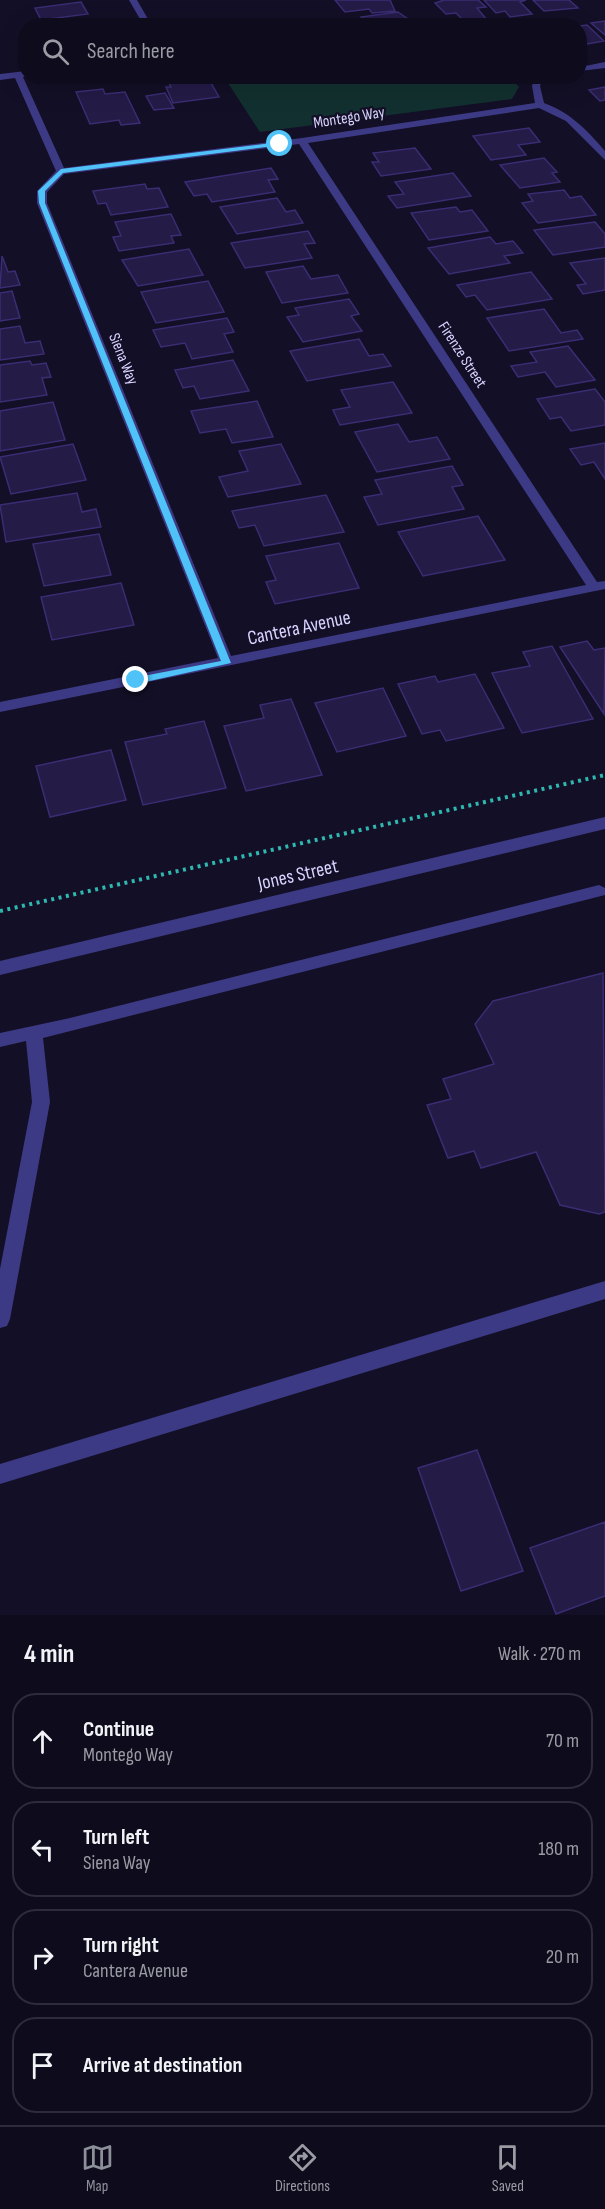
<!DOCTYPE html>
<html lang="en">
<head>
<meta charset="utf-8">
<style>
	body { margin:0; font-family:"Sofia Sans Condensed",sans-serif; background:#1c1929; color:#f1f3f6 }
	.stop { position:absolute; width:18px; height:18px; margin:-14px; border:4px solid #4fc3f7; border-radius:50%; background:#fff }
	.stop.end { background:#4fc3f7; border-color:#fff; box-shadow:0 2px 6px #0008 }
	.list { margin:0; padding:0; list-style:none }
	h2 { display:flex; justify-content:space-between; align-items:center; height:78px; margin:0; padding:0 24px; font-size:26px }
	h2 small { font-size:20px; font-weight:400; color:#9b9ba3 }
	.list li { display:grid; grid-template-columns:39px 1fr auto; gap:18px; align-items:center; box-sizing:border-box; height:96px; margin:0 12px 12px; padding:0 12px; border:2px solid #2e2b3b; border-radius:24px }
	.list b { display:block; font-size:22px; white-space:nowrap }
	.list p { margin:0; font-size:20px; white-space:nowrap; color:#9b9ba3 }
	.list em { font-size:20px; font-style:normal; color:#9b9ba3 }
	.icon { flex:none; width:33px; height:33px; fill:none; stroke:currentColor; stroke-width:2; stroke-linecap:round; stroke-linejoin:round }
	.map { position:relative; flex:none; width:605px; height:1615px; overflow:hidden }
	.search { position:absolute; background:#0e0b1c; box-shadow:0 6px 24px #0002; left:18px; right:18px; top:18px; height:66px; display:flex; align-items:center; gap:15px; box-sizing:border-box; padding:0 21px; border-radius:24px; color:#9b9ba3; font-size:22px }
	.sheet { height:510px; background:#0e0b1c }
	nav { display:flex; justify-content:space-around; align-items:center; box-sizing:border-box; height:84px; border-top:2px solid #2e2b3b; background:#0e0b1c; font-size:16px; color:#9b9ba3 }
	nav a { display:grid; justify-items:center; gap:3px }
	nav .on { color:#8c9099 }
	.map>svg:first-child { display:block }
	.green { fill:#12302f }
	.building { fill:#241b47; stroke:#3b2d73; stroke-width:1.5 }
	.lines { fill:none; stroke-linecap:round; stroke-linejoin:round }
	.path { stroke:#2fb8b0; stroke-width:4; stroke-dasharray:3 4.5; stroke-linecap:butt }
	.minor { fill:#3d3a85; fill-rule:evenodd }
	.route { fill:#4fc3f7 }
	.labels { text-anchor:middle; dominant-baseline:central; stroke-width:4.5; stroke-linejoin:round; paint-order:stroke }
	.far-street-label { font-size:16px; fill:#d9d4ff; stroke:#130f26 }
	.street-label { font-size:20px; fill:#d9d4ff; stroke:#130f26 }
</style>
</head>
<body>
<div class="map">
<svg width="605" height="1615" viewBox="0 0 605 1615">
	<rect width="100%" height="100%" fill="#130f26"/>
	<path class="green" d="M510 77 519 87 512 99 260 132 224 77Z"/>
	<path class="building" d="M335 0H390L395 11 372 13 369 9 345 12Z
		M444 0H478L486 7 477 8 487 20 465 22 456 13 446 14 435 3Z
		M484 0H526L520 2 532 14 510 17 505 11 496 13Z
		M533 0H569L578 8 544 11Z
		M81 2 88 14 41 20 35 8Z
		M398 12 411 21 401 22 404 26 347 24 364 21 361 17Z
		M605 21V35L591 23Z
		M587 25 604 41 581 45 580 26Z
		M165 76H207L219 97 173 103 166 87H171Z
		M605 87V100L600 101 589 90Z
		M103 89 105 94 125 92 140 123 121 125 119 120 90 124 76 92Z
		M165 93 174 108 154 110 146 96Z
		M529 128 540 142 518 145 526 155 491 160 473 136Z
		M415 148 431 169 381 176 372 162H379L373 153Z
		M544 158 557 172 552 173 560 182 520 188 500 165Z
		M271 168 278 179 268 180 275 192 212 202 207 194 194 196 185 182Z
		M453 173 471 196 397 208 388 196 404 194 395 182Z
		M145 184 147 189 159 188 168 207 111 215 106 203 98 204 93 191Z
		M564 190 570 198 581 196 596 215 538 223 522 203 533 201 528 194Z
		M277 198 286 212 295 210 303 223 237 234 220 207Z
		M456 207 460 212 472 210 488 231 429 240 411 213Z
		M171 214 181 235 171 236 174 243 119 251 113 237 121 236 115 222Z
		M595 222 605 234V247L553 255 534 230Z
		M308 231 315 243 304 244 312 258 245 268 231 243Z
		M490 237 496 244 513 241 523 253 504 256 510 263 449 274 428 248Z
		M189 249 203 275 138 286 122 260Z
		M2 256 8 272 15 271 20 285 0 288Z
		M605 258V290L583 294 577 285 586 284 570 263Z
		M303 266 311 279 338 275 348 293 282 303 266 272Z
		M531 272 552 299 487 310 475 295 466 297 457 285Z
		M208 281 224 312 156 323 141 292Z
		M12 291 20 318 0 321V293Z
		M349 299 359 314 351 316 362 331 303 342 287 317 299 315 295 308Z
		M544 309 561 333 577 330 583 339 509 351 487 318Z
		M227 318 234 332 224 334 233 352 192 359 185 343 161 347 153 330Z
		M20 326 25 343 40 341 44 354 0 360V329Z
		M359 339 369 356 383 354 391 366 307 381 290 351Z
		M568 346 595 380 556 387 545 372 518 377 511 366 537 362 530 352Z
		M233 360 249 391 200 399 194 386 183 388 175 370Z
		M30 361 32 365 46 363 51 377 42 378 47 395 0 402V365Z
		M393 382 412 413 340 425 333 410 350 407 341 390Z
		M595 389 605 402V425L571 431 561 417 550 419 537 399Z
		M257 401 273 437 232 443 226 429 200 433 191 411Z
		M53 402 65 440 0 451V411Z
		M398 424 409 442 437 437 450 459 377 472 355 432Z
		M605 443V479L594 462 581 465 570 449Z
		M73 444 86 480 11 494 0 457Z
		M281 444 301 484 228 497 219 477 248 471 239 451Z
		M452 466 463 485 452 487 464 509 378 525 364 497 382 494 375 480Z
		M77 493 82 512 96 509 101 527 6 542 0 505Z
		M326 495 344 532 264 546 255 525 239 528 232 511Z
		M478 516 505 560 423 576 398 532Z
		M99 534 111 575 44 586 33 544Z
		M339 543 359 588 275 604 266 582 276 580 266 556Z
		M121 583 134 625 52 640 41 597Z
		M587 641 594 650 605 648 604 714 560 647Z
		M552 646 593 719 522 733 492 673 530 666 523 652Z
		M475 674 504 728 446 741 440 730 422 734 398 684 435 676 438 682Z
		M383 688 406 736 337 752 315 703Z
		M291 699 322 775 246 791 224 726 264 718 260 705Z
		M204 721 226 788 143 805 125 742 167 734 165 729Z
		M111 750 126 800 50 817 36 766Z
		M603 973 605 1212 599 1214 560 1205 536 1152 481 1168 474 1151 448 1158 427 1105 451 1099 443 1079 494 1064 475 1024 493 1001Z
		M477 1450 523 1571 461 1591 418 1468Z
		M605 1522V1596L556 1614 530 1548Z"/>
	<g class="lines">
		<path class="path" d="M0 911 605 775"/>
		<path class="minor" d="M129 0H137L152 26H144Z
			M605 62V68L580 71V67Z
			M26 71 27 76 23 77 64 168 302 138 535 103 532 86 535 76H544L540 86 544 103C571 113 587 130 605 151V160L566 121 539 108 308 143 597 582 605 581V589L0 712V702L218 658 37 203V191L56 171 15 78 0 80V74ZM299 144 586 585 231 656 47 203V192L64 174Z
			M605 817V829L0 975V961Z
			M599 885 605 888V895L43 1038 50 1102 10 1319 7 1326 0 1328V1269L32 1102 26 1041 0 1047V1033L70 1018Z
			M605 1281V1299L0 1484V1464Z"/>
	</g>
	<path class="route" d="M280 142 282 145 63 173 45 191V203L231 663 136 684 131 680 133 678 221 661 39 203 38 191 61 169Z"/>
	<g class="labels">
		<g class="far-street-label">
			<text transform="translate(349 118) rotate(-9)">Montego Way</text>
			<text transform="translate(462 355) rotate(57)">Firenze Street</text>
			<text transform="translate(123 359) rotate(68)">Siena Way</text>
		</g>
		<g class="street-label">
			<text transform="translate(299 628) rotate(-12)">Cantera Avenue</text>
			<text transform="translate(298 875) rotate(-13)">Jones Street</text>
		</g>
	</g>
</svg>
<div class="stop" style="left:280px;top:144px"></div>
<div class="stop end" style="left:136px;top:680px"></div>
<div class="search"><svg class="icon" aria-label="search" viewBox="0 0 24 24"><circle cx="10" cy="10" r="6"/><path d="M15 15l6 6"/></svg>Search here</div>
</div>
<section class="sheet">
<h2>4 min<small>Walk · 270 m</small></h2>
<ul class="list">
<li><svg class="icon" aria-label="ahead" viewBox="0 0 24 24"><path d="M12 20V5M6 11l6-6 6 6"/></svg><div><b>Continue</b><p>Montego Way</p></div><em>70 m</em></li>
<li><svg class="icon" aria-label="left" viewBox="0 0 24 24"><path d="M17 20v-9H6M10 6l-5 5 5 5"/></svg><div><b>Turn left</b><p>Siena Way</p></div><em>180 m</em></li>
<li><svg class="icon" aria-label="right" viewBox="0 0 24 24"><path d="M7 20v-9h11M14 6l5 5-5 5"/></svg><div><b>Turn right</b><p>Cantera Avenue</p></div><em>20 m</em></li>
<li><svg class="icon" aria-label="arrive" viewBox="0 0 24 24"><path d="M6 21V4h12l-3 4 3 4H6"/></svg><div><b>Arrive at destination</b></div></li>
</ul>
</section>
<nav>
<a class="on"><svg class="icon" aria-label="map" viewBox="0 0 24 24"><path d="M3 6l6-2 6 2 6-2v14l-6 2-6-2-6 2zM9 4v14M15 6v14"/></svg>Map</a>
<a><svg class="icon" aria-label="directions" viewBox="0 0 24 24"><path d="M12 3l9 9-9 9-9-9zM9 14v-3h6M13 9l2 2-2 2"/></svg>Directions</a>
<a><svg class="icon" aria-label="saved" viewBox="0 0 24 24"><path d="M7 4h10v16l-5-4-5 4z"/></svg>Saved</a>
</nav>
</body>
</html>
